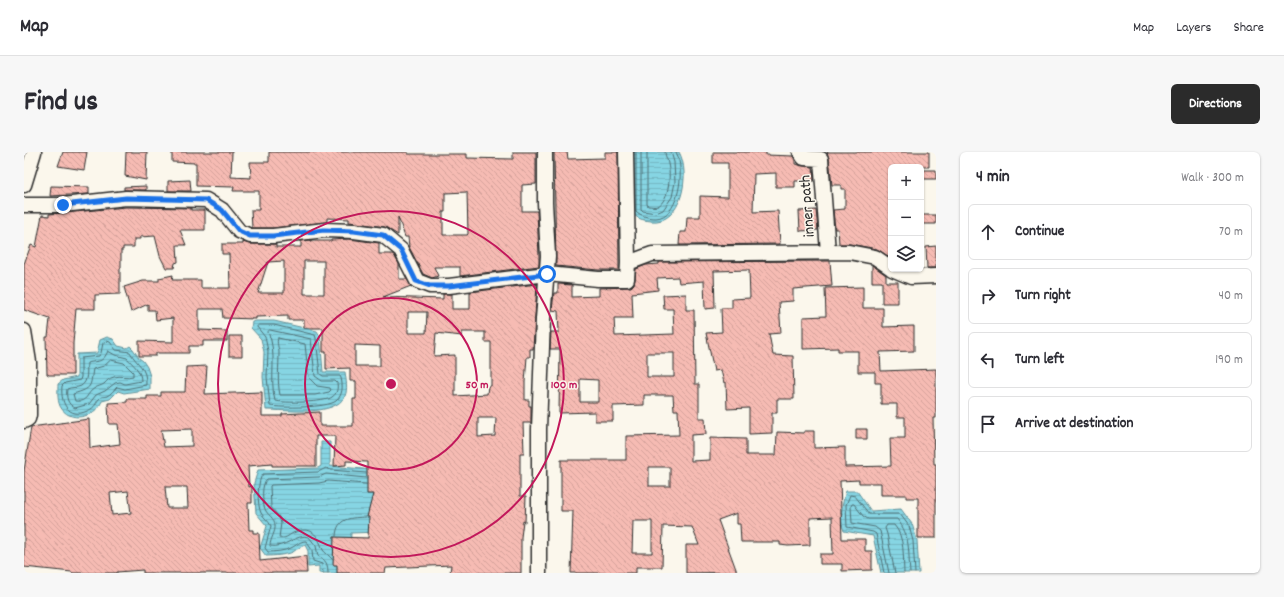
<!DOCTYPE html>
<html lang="en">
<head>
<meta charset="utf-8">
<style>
	body { margin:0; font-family:Dekko,sans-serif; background:#f7f7f7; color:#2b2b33 }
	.controls { position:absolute; right:12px; top:12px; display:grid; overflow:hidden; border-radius:6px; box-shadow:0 1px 3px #0004 }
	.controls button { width:36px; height:36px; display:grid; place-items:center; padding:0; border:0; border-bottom:1px solid #e1e1e2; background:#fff; color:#2b2b33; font:20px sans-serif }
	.stop { position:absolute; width:12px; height:12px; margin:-9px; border:3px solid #1a73e8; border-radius:50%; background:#fff }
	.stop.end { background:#1a73e8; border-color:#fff; box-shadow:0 1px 4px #0008 }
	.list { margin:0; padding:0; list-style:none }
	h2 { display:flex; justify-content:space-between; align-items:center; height:52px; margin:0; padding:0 16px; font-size:17px }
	h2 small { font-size:13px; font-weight:400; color:#7c7c81 }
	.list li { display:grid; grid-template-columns:26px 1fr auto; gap:12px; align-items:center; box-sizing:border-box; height:56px; margin:0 8px 8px; padding:0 8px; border:1px solid #e1e1e2; border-radius:6px }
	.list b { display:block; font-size:15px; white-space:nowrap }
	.list em { font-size:13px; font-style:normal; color:#7c7c81 }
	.icon { flex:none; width:22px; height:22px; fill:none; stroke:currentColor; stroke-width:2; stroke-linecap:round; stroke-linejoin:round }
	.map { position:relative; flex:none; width:912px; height:421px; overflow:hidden; border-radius:6px }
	header { display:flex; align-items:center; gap:24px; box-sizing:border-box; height:56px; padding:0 20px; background:#fff; border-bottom:1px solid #e1e1e2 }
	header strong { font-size:19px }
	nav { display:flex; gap:22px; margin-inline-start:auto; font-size:14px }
	.intro { display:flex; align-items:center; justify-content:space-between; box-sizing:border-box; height:96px; padding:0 24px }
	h1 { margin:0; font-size:28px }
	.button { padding:10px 18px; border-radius:6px; background:#2b2b2b; color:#fff; font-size:14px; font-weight:700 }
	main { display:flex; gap:24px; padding:0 24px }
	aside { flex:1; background:#fff; border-radius:6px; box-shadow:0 1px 3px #0004 }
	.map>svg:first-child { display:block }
	.water { fill:url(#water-rules); stroke:#629199 }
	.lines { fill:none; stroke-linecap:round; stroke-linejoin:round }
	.shore { stroke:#4f6f75; stroke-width:1 }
	.building { fill:url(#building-back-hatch); stroke:#2b2b2b; fill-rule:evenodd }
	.minor-casing { stroke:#2b2b2b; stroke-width:17 }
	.minor { stroke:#fbf7ec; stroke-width:14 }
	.route { stroke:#1a73e8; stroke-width:5 }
	.ring { fill:none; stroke:#c2185b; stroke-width:2 }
	.labels { text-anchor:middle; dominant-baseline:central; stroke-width:3; stroke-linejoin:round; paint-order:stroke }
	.street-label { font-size:16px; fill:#2b2b2b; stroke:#fbf7ec }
	.centre { fill:#c2185b; stroke:#fbf7ec; stroke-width:2 }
	.ring-label { font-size:12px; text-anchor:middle; font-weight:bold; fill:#c2185b; stroke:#fbf7ec; stroke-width:3; stroke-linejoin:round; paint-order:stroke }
</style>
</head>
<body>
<header>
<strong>Map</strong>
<nav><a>Map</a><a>Layers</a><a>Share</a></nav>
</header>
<div class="intro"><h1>Find us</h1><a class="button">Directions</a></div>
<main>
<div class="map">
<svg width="912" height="421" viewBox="0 0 912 421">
	<defs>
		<pattern id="water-rules" width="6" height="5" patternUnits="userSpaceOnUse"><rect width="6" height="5" fill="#86d5e3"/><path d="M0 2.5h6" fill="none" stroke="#74b7c3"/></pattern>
		<pattern id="building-back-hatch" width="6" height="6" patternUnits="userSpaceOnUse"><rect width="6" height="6" fill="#f6bbb3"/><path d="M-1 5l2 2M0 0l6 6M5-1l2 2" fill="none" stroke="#d3a19a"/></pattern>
	</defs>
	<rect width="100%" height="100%" fill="#fbf7ec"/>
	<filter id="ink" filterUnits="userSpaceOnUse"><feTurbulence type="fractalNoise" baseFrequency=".025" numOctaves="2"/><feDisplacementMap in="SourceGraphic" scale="8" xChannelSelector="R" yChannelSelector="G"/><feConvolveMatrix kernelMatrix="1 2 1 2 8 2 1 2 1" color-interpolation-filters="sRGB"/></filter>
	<g filter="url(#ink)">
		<path class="water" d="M609 0H655C667 21 658 73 627 69 618 68 614 67 608 61Z
			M232 169H250L293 179 296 184 299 220H321C322 228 324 237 321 244 311 265 262 258 242 258L239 225 240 200 237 187 227 176 228 170Z
			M83 185 89 187 94 194 103 196 106 194 109 197 115 206 119 209 123 215 126 224V237L100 241 94 239 86 247 78 249C71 266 45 272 36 254 33 247 34 239 34 232L39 228 53 225V202L73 201 76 188Z
			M297 290H306V314L350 318 355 380 327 381 325 421H295V414L284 415V399L281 393C276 395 273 397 269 400 262 403 250 404 242 404L236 396 243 374 232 361 230 331 234 318 294 316 297 314Z
			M822 339H833L847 359 877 357 888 372 893 388 895 421H857L849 384 820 379C815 367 818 352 822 339Z"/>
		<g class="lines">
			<path class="shore" d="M612 0V59C617 64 624 66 632 66 654 65 659 25 655 9 655 5 653 3 652 0
				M617 0V57L619 59 632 61 639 58 648 45 651 30 650 10 647 0
				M623 0V52L624 54C627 54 630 55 634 54 645 48 647 23 644 12 644 8 641 5 641 0
				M235 173H250L291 183 292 186 296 222 299 224H316L317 226C319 234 319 243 312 249 303 256 258 256 246 254L243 225 244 199 241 185 233 175Z
				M246 178 287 187 291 224 298 229H311L313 231C314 236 313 242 308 245 301 251 260 251 251 249 245 227 254 200 244 180Z
				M254 186 281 192 284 221 286 227 293 234 306 236 307 238 305 240 291 243H256C253 229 255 215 255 201 255 196 252 191 254 186Z
				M83 189 86 190 92 198 106 200C113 213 123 215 122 233L101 237 93 235C90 238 87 242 83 244 80 245 77 244 75 247 72 250 72 254 67 257 47 269 36 254 38 234L41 231 56 228 57 225V206L75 204 77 201 79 191Z
				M84 199 91 203 103 206C109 213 117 218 117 229L101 232 96 230 91 231 81 239 72 243 65 252 51 256C43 252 42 245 43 237 47 235 53 236 57 234 65 229 62 218 63 211 75 208 78 212 84 199Z
				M87 208 100 211 109 220V224C103 226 97 223 90 225 85 226 83 229 80 232 77 234 74 234 71 236 62 241 64 251 51 249L49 242C69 236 66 235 69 217L80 214Z
				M312 384C313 365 327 366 342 365
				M308 407C306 404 301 401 299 398 293 382 288 373 269 381 264 384 261 387 255 386L257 371 255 365 247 355 246 334 247 333 295 331 304 329 342 332
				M299 421 298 412 289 409 288 398 282 389C276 389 273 393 267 396 261 399 251 400 244 400L241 396 247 374C245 369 240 366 237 361 233 353 233 328 239 322L294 320 302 316 307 318 342 321
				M304 421C304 412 302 408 294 404L292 394 285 385C272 381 261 397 246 394 246 387 252 380 251 373 251 366 243 363 241 357 238 350 237 332 243 327L295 325 302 322 342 326
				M860 421 852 382 849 380 823 375 822 353 826 343 831 344 845 362H876L885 374 889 389 891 421
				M865 421 856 379 851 375 828 371 827 354 828 352H830L839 364 844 367H873C887 384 884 400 886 421
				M871 421 863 382 861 376 863 373H870C881 385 879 405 880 421"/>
		</g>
		<path class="building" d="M39 0H63L60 18 34 14Z
			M102 0H123L122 28 101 24Z
			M148 0H208L207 25 227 26 226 10H245V0H384V2H443V6L489 7V0H512V32L498 33V59H513L515 104V114L436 124V115H410L414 124 408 126 399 122 385 95 384 85H381L374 65V83L361 75 325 70V67L303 66V70L249 76H228L227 58H235V39H209L210 35 172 34V11L148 10ZM443 40 444 82 443 83H419V60H421V41Z
			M530 0H543L544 7 581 6V0H594L595 118H574L532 114Z
			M689 0H742V3L769 4 771 8V12L780 14 789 15 790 29H771V35H752V21L730 22 729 60 754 59 756 92 655 93 656 80H662L663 65H676V44L704 45V11H689Z
			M803 0H905V15H867V106L853 97 826 92H815L814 77H811L809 58 821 57V37H817V33H808L805 6Z
			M897 18H912V27H897Z
			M166 28 167 39H144V29Z
			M27 34 65 35V42L26 44Z
			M122 34V38H100V35Z
			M102 55 167 56V58H181V78H156L162 93H153L154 110 151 111 150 116H142L136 104 131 84 116 85V87H110V95H99V98H97V116H96V142L71 143V157H52L49 191V223H25L23 222 22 185H24L26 167 0 158V112L7 93 12 95 18 63 25 64V62L40 61Z
			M792 58 794 78 776 79 775 59Z
			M897 63H912V72H897Z
			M325 87 355 91V102H368L370 103 375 112V127H383L387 134 359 145 419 147V142H428V157H446V140L513 132 509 197H506V205H503L501 230V248H505V254H507V271H499L500 301H496V344H502L501 370 499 369 497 385V421H426L427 413 362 416 361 421H313V413H309L310 385 344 386 345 365H343L349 342H343V310L322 309V313L310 314 311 284H292V314H248V312L224 314 225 335 228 334V351H224L225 378H229V381H235L236 409 282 404 283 421H119V418L93 420V421H48V420L0 415V319L7 275 65 267 66 296 96 292 94 272H85L84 251 103 250V247H123V244H137V240H161L162 215 183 214 181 242 238 240V264H258V262L296 260V274H329V247H332V229H326V216L302 217V200H299V176H280V168H264V164L232 165V167L199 166 198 157H175V178L203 179V189H179V194H165V201H132V204H115V189L149 190V166L132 168 131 158H124V152L107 160 100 135 119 129H135V126L149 123 148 128H177V136H206L205 102H198V92H219V90L226 92H252V95H277V89L287 88V89H307V88ZM260 109V141H234L244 110ZM280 109H300V142H280ZM384 160H403L402 181H384ZM438 180H461V190H467V234H464L463 242 431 244V203L410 204 412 181 438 184ZM331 193 356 194V214H331ZM454 266H472L471 284 454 285ZM168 277V294L140 295 137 278ZM141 335H163L164 356H143ZM104 339 107 361 88 363 86 341Z
			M912 94V116H903L902 95Z
			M806 109 808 134 769 137V149L755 150 757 181 745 182 749 203 769 204 770 247H753V261H748V281L725 282V256L703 257 702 230 700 231 697 218 690 219 682 181 698 180 697 156H708V147L726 146 725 118 690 119 691 156 681 157 680 129 655 131 654 125 633 126 634 138 608 141 609 166H590L591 184 650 182 649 157H640L639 143 662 142V158H670L671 232H675V266H681L682 282 667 283V309L686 308V286L722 287V303H752L753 280 780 281V279H790V296L821 295V315L867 314 866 286H881V265H873V252H857V231H851V220H834V199H814V196L779 197V165L802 164 801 136 839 135V156H859V175L890 174V199L856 200 857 219 912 217V266H909L910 312H912V386H894V346H882V343H857V331H835V328L816 329 818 387H841V399H848V418L818 419V412H796V402H809L808 365 786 366V393L764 394 756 393V390H717L716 372H713V361L694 368 713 420 662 421V393H675L668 375 639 374 638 415H612V421H547L549 359H537V308H602V284L655 283 654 258H650L649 243H620V253L589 254V269H571V260L535 261 536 197H526L527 180H535L534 159 528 158 530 141H534V132L548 133V145L575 144V136L607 135 610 132 611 128 612 117 622 113 635 112V110ZM623 201H650V225H623ZM556 227 574 228V250H556ZM625 315H646V334H625ZM609 369H628V401H608Z
			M848 113 862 123V130H874V151H858V130H848Z
			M205 184H218V204H205Z
			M832 277H843V287H832Z"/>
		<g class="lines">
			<defs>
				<path id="minor" d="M602 0 604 111
					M776 0 780 6 797 7 804 100
					M0 33 10 0
					M0 53H39L102 46 182 48 198 58 215 79 226 84H249L301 78 330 79 359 83 377 98 393 129 406 134H425L523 122 574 127H603L604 111 628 102 825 100 851 105 867 116
					M868 117 887 125 912 124
					M0 179 5 210V263L4 267 0 269
					M515 421V277L519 167 524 104 521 51V0"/>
			</defs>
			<use href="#minor" class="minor-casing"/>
			<use href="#minor" class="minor"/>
		</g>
	</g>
	<g class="lines" filter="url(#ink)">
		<path class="route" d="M39 53 102 46 182 48 198 58 215 79 226 84H249L300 78 330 79 359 83 377 98 392 129 406 134H425L523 122"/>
	</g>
	<g class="ring">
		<circle cx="367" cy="232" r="86"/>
		<circle cx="367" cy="232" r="173"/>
	</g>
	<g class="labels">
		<g class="street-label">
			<text transform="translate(784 54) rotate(-94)">inner path</text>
		</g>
	</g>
	<circle cx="367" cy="232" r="6" class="centre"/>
	<g class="ring-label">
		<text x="453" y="236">50 m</text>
		<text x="540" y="236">100 m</text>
	</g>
</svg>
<div class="controls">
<button>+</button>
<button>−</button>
<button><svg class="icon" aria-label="layers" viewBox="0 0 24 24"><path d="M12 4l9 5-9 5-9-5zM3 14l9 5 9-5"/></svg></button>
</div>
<div class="stop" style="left:523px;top:122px"></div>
<div class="stop end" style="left:39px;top:53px"></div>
</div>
<aside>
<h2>4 min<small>Walk · 300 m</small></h2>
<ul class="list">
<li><svg class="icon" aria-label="ahead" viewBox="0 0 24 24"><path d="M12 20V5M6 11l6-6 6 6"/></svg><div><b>Continue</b></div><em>70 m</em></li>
<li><svg class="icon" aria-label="right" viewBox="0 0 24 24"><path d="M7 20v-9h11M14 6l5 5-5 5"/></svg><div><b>Turn right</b></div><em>40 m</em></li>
<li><svg class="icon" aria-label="left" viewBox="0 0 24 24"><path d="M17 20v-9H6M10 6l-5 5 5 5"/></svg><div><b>Turn left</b></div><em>190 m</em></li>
<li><svg class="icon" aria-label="arrive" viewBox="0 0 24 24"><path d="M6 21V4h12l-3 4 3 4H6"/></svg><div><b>Arrive at destination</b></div></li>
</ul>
</aside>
</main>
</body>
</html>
